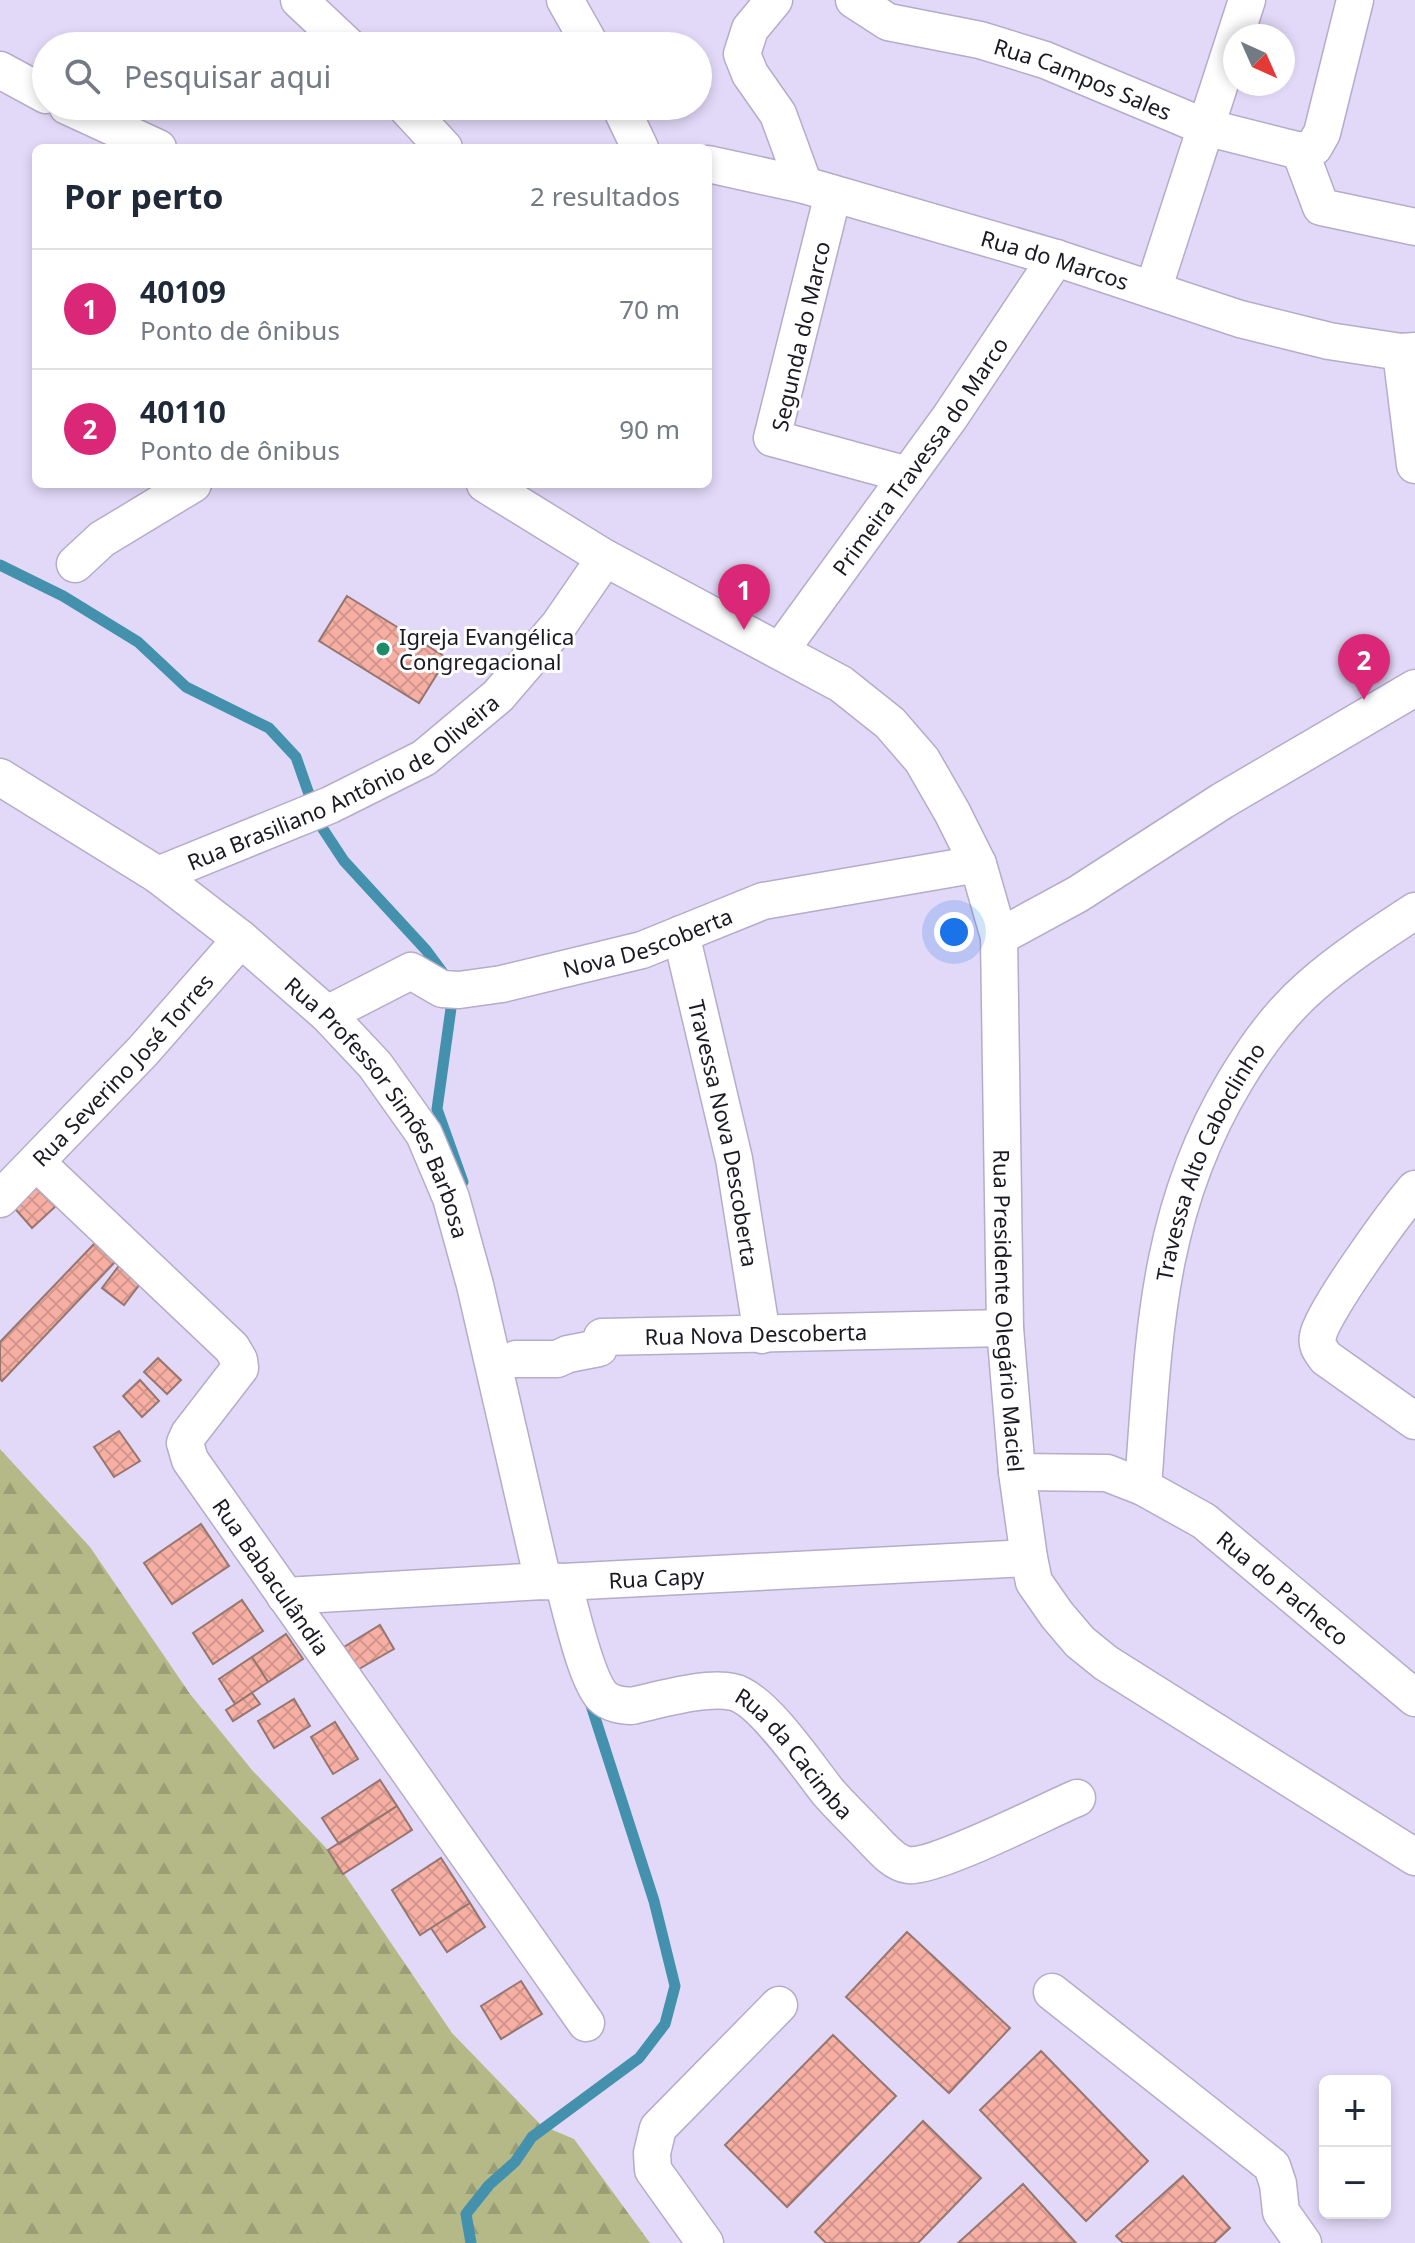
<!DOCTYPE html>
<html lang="pt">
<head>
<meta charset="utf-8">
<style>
	body { margin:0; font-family:"Noto Sans",sans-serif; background:#f6f6f7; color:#1f2937 }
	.controls { position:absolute; right:24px; bottom:24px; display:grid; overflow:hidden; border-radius:12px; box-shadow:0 4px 12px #0003 }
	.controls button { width:72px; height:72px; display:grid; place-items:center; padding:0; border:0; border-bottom:2px solid #e0e1e3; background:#fff; color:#1f2937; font:40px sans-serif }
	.compass { position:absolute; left:1223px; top:24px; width:72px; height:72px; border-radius:50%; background:#fff; box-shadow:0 4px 12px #0003; rotate:135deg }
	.you { position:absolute; left:954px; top:932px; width:28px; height:28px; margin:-20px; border:6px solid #fff; border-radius:50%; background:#1a73e8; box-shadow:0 0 0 12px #1a73e833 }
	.badge { display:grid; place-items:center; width:52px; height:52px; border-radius:50%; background:#db2777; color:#fff; font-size:26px; font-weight:700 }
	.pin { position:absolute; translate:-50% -66px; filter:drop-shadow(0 2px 4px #0008) }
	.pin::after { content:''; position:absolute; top:42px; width:28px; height:24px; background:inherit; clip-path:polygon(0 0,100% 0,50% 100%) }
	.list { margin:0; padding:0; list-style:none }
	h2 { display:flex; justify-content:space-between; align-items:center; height:104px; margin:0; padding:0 32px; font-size:34px }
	h2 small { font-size:26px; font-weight:400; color:#747a83 }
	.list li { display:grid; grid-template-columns:52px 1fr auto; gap:24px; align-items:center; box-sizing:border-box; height:120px; padding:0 32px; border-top:2px solid #e0e1e3 }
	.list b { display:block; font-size:30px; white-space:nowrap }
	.list p { margin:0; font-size:26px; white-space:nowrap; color:#747a83 }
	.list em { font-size:26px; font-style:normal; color:#747a83 }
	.icon { flex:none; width:44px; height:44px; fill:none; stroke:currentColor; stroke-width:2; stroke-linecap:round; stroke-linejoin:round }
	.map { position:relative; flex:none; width:1415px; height:2243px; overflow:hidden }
	.search { position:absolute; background:#fff; box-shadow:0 4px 12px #0003; left:32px; top:32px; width:680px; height:88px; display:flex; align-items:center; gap:20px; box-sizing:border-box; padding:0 28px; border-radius:44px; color:#747a83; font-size:30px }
	.panel { position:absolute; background:#fff; box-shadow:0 4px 12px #0003; left:32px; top:144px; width:680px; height:344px; border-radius:12px }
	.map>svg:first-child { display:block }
	.forest { fill:url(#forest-firs) }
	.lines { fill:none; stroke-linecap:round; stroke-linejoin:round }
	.stream { stroke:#4491ae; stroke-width:11 }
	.building { fill:url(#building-cross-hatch); stroke:#967670; stroke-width:2 }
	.minor-casing { stroke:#b5acc9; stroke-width:39 }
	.minor { stroke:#fff; stroke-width:36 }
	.poi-dot { fill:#1f8b69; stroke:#fff; stroke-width:3 }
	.labels { text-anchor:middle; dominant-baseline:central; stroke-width:6; stroke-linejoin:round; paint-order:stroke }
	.street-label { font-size:22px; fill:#1c1923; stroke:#fff }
	.poi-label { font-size:22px; fill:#1c1923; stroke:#fff; text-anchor:start }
</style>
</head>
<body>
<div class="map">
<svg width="1415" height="2243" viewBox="0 0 1415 2243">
	<defs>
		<pattern id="forest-firs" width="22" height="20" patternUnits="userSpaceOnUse" patternTransform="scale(2)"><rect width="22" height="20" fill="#b4b987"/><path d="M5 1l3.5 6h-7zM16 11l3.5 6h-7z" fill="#9a9e74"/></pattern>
		<pattern id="building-cross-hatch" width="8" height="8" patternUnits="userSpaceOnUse" patternTransform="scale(2)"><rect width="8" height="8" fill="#f7afa3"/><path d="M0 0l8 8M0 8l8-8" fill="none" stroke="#d3968c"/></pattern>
	</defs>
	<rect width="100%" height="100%" fill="#e2d9f8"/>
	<path class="forest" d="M0 1449 90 1547 190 1694 252 1770 328 1850 452 2033 541 2125 574 2139 650 2243H0Z"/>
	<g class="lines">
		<path class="stream" d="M0 565 63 596 138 642 186 687 269 728 296 757 310 797
			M319 823 344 861 426 950 446 977
			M450 993 452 1001 437 1109 463 1182
			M471 2243 466 2214 489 2185 515 2162 532 2137 639 2058 665 2024 675 1986 654 1901 589 1699"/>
	</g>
	<path class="building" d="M347 596 447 658 419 703 319 641Z
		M35 1181 57 1205 32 1228 11 1204Z
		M95 1243 115 1262 2 1381 0 1379V1342Z
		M121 1263 143 1280 124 1305 102 1288Z
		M158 1358 181 1380 167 1394 144 1372Z
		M140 1380 159 1401 142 1417 123 1396Z
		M119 1431 140 1461 114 1477 94 1447Z
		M201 1524 229 1566 172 1604 144 1563Z
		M242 1600 263 1631 213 1664 193 1633Z
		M380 1625 394 1649 352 1673 339 1650Z
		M286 1634 303 1659 268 1682 252 1657Z
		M252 1657 268 1682 235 1704 219 1679Z
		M252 1693 260 1704 233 1721 226 1710Z
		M294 1699 310 1726 274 1748 258 1721Z
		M335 1722 358 1759 333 1774 311 1737Z
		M380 1780 397 1806 339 1844 322 1818Z
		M397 1806 412 1830 343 1874 328 1850Z
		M441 1858 470 1903 420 1935 392 1890Z
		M470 1903 485 1927 447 1952 431 1928Z
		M907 1932 1010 2028 949 2093 846 1997Z
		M521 1981 542 2014 501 2039 481 2006Z
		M833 2035 896 2096 787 2207 725 2145Z
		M1041 2051 1148 2161 1086 2221 980 2110Z
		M923 2121 981 2178 918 2243H826L815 2232Z
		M1183 2176 1230 2228 1214 2243H1123L1116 2236Z
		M1023 2184 1076 2243H958Z"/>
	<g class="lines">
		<defs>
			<g id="minor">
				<path d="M299 0 348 46"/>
				<path d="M565 0 591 46"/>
				<path d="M774 0 750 29 742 54 750 74 778 114 804 185"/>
				<path id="s1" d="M854 0 888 22 980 40 1045 60 1205 127 1300 151 1314 147 1322 133 1355 0"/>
				<path d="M0 70 46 95"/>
				<path d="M67 106 158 148"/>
				<path d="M405 106 444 148"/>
				<path d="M620 106 640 148"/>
				<path d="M1300 151 1321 207 1415 227"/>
				<path id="s2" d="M708 164 804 185 1056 258 1240 319 1329 341 1401 352 1415 351"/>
				<path d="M833 194 772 438 908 475"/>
				<path d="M1153 290 1247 0"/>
				<path d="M1401 352 1415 465"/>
				<path id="s3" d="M485 484 605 558 841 684 890 723 922 760 952 812 978 864 999 937 1005 1328 1017 1472 1029 1558 1034 1582 1057 1615 1080 1642 1106 1663 1415 1857"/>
				<path d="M75 564 102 539 193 484"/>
				<path id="s4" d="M780 651 950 417 1056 258"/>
				<path id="s5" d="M0 777 158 875 241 939 327 1014 375 1065 424 1134 451 1198 475 1285 543 1581"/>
				<path id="s6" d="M158 875 330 805 424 758 498 696 559 625 605 558"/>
				<path id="s7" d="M681 934 734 1159 762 1335"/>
				<path d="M999 937 1078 894 1222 801 1415 688"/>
				<path id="s8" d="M327 1014 411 971 442 989 459 990 502 984 642 950 763 901 978 864"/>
				<path id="s9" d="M37 1163 232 1348 239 1360 240 1368 189 1434 185 1443 190 1460 586 2023"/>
				<path d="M1415 1189C1396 1211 1322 1312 1318 1336 1316 1346 1321 1351 1326 1358L1415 1421"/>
				<path id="s10" d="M0 1199 143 1051 241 939"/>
				<path id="s11" d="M516 1359H557L568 1354 599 1348 602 1337 1005 1328"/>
				<path id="s12" d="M1017 1472 1107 1473 1143 1487 1204 1521 1415 1698"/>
				<path id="s13" d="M1143 1487C1154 1338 1156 1213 1235 1081 1256 1046 1281 1012 1311 986 1343 958 1380 934 1415 911"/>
				<path id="s14" d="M563 1582C571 1609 585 1677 602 1696 610 1704 620 1705 631 1706 660 1700 705 1686 733 1692 762 1698 808 1767 828 1792 841 1807 856 1821 870 1836 880 1846 893 1863 908 1865 934 1869 1046 1811 1077 1798"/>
				<path id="s15" d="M285 1596 543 1581 563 1582 1029 1558"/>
				<path d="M1052 1992 1272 2166 1278 2184 1281 2212 1303 2243"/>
				<path d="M705 2243 653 2170 652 2153 658 2128 779 2005"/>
			</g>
		</defs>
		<use href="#minor" class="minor-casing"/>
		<use href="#minor" class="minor"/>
	</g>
	<circle class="poi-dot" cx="383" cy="649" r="8"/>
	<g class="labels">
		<g class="street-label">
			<text stroke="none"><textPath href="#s1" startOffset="244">Rua Campos Sales</textPath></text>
			<text stroke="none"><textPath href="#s2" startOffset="360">Rua do Marcos</textPath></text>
			<text transform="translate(800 336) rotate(-77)">Segunda do Marco</text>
			<text stroke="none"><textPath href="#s4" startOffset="240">Primeira Travessa do Marco</textPath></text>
			<text stroke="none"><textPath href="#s6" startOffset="208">Rua Brasiliano Antônio de Oliveira</textPath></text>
			<text stroke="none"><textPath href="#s8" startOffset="342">Nova Descoberta</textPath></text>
			<text stroke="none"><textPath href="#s10" startOffset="178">Rua Severino José Torres</textPath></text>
			<text stroke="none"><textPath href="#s5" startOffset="512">Rua Professor Simões Barbosa</textPath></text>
			<text stroke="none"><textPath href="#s7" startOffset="204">Travessa Nova Descoberta</textPath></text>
			<text stroke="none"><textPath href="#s13" startOffset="336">Travessa Alto Caboclinho</textPath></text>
			<text stroke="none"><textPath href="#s3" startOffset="1088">Rua Presidente Olegário Maciel</textPath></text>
			<text stroke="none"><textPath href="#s11" startOffset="250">Rua Nova Descoberta</textPath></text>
			<text stroke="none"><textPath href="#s9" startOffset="544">Rua Babaculândia</textPath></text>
			<text stroke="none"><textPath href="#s15" startOffset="372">Rua Capy</textPath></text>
			<text stroke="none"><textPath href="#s12" startOffset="302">Rua do Pacheco</textPath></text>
			<text stroke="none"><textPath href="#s14" startOffset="344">Rua da Cacimba</textPath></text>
		</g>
		<g class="poi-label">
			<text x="399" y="636">Igreja Evangélica<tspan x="399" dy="25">Congregacional</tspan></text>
		</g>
	</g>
</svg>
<div class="controls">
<button>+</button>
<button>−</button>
</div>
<svg class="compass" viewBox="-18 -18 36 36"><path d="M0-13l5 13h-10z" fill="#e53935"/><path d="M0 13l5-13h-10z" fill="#747a83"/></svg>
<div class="you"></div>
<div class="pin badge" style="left:744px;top:630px">1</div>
<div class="pin badge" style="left:1364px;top:700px">2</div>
<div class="search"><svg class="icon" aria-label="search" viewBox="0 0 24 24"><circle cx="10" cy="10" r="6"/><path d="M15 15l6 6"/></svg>Pesquisar aqui</div>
<section class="panel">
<h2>Por perto<small>2 resultados</small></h2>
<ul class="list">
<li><span class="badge">1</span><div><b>40109</b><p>Ponto de ônibus</p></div><em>70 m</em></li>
<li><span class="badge">2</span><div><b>40110</b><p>Ponto de ônibus</p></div><em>90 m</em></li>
</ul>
</section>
</div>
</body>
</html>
